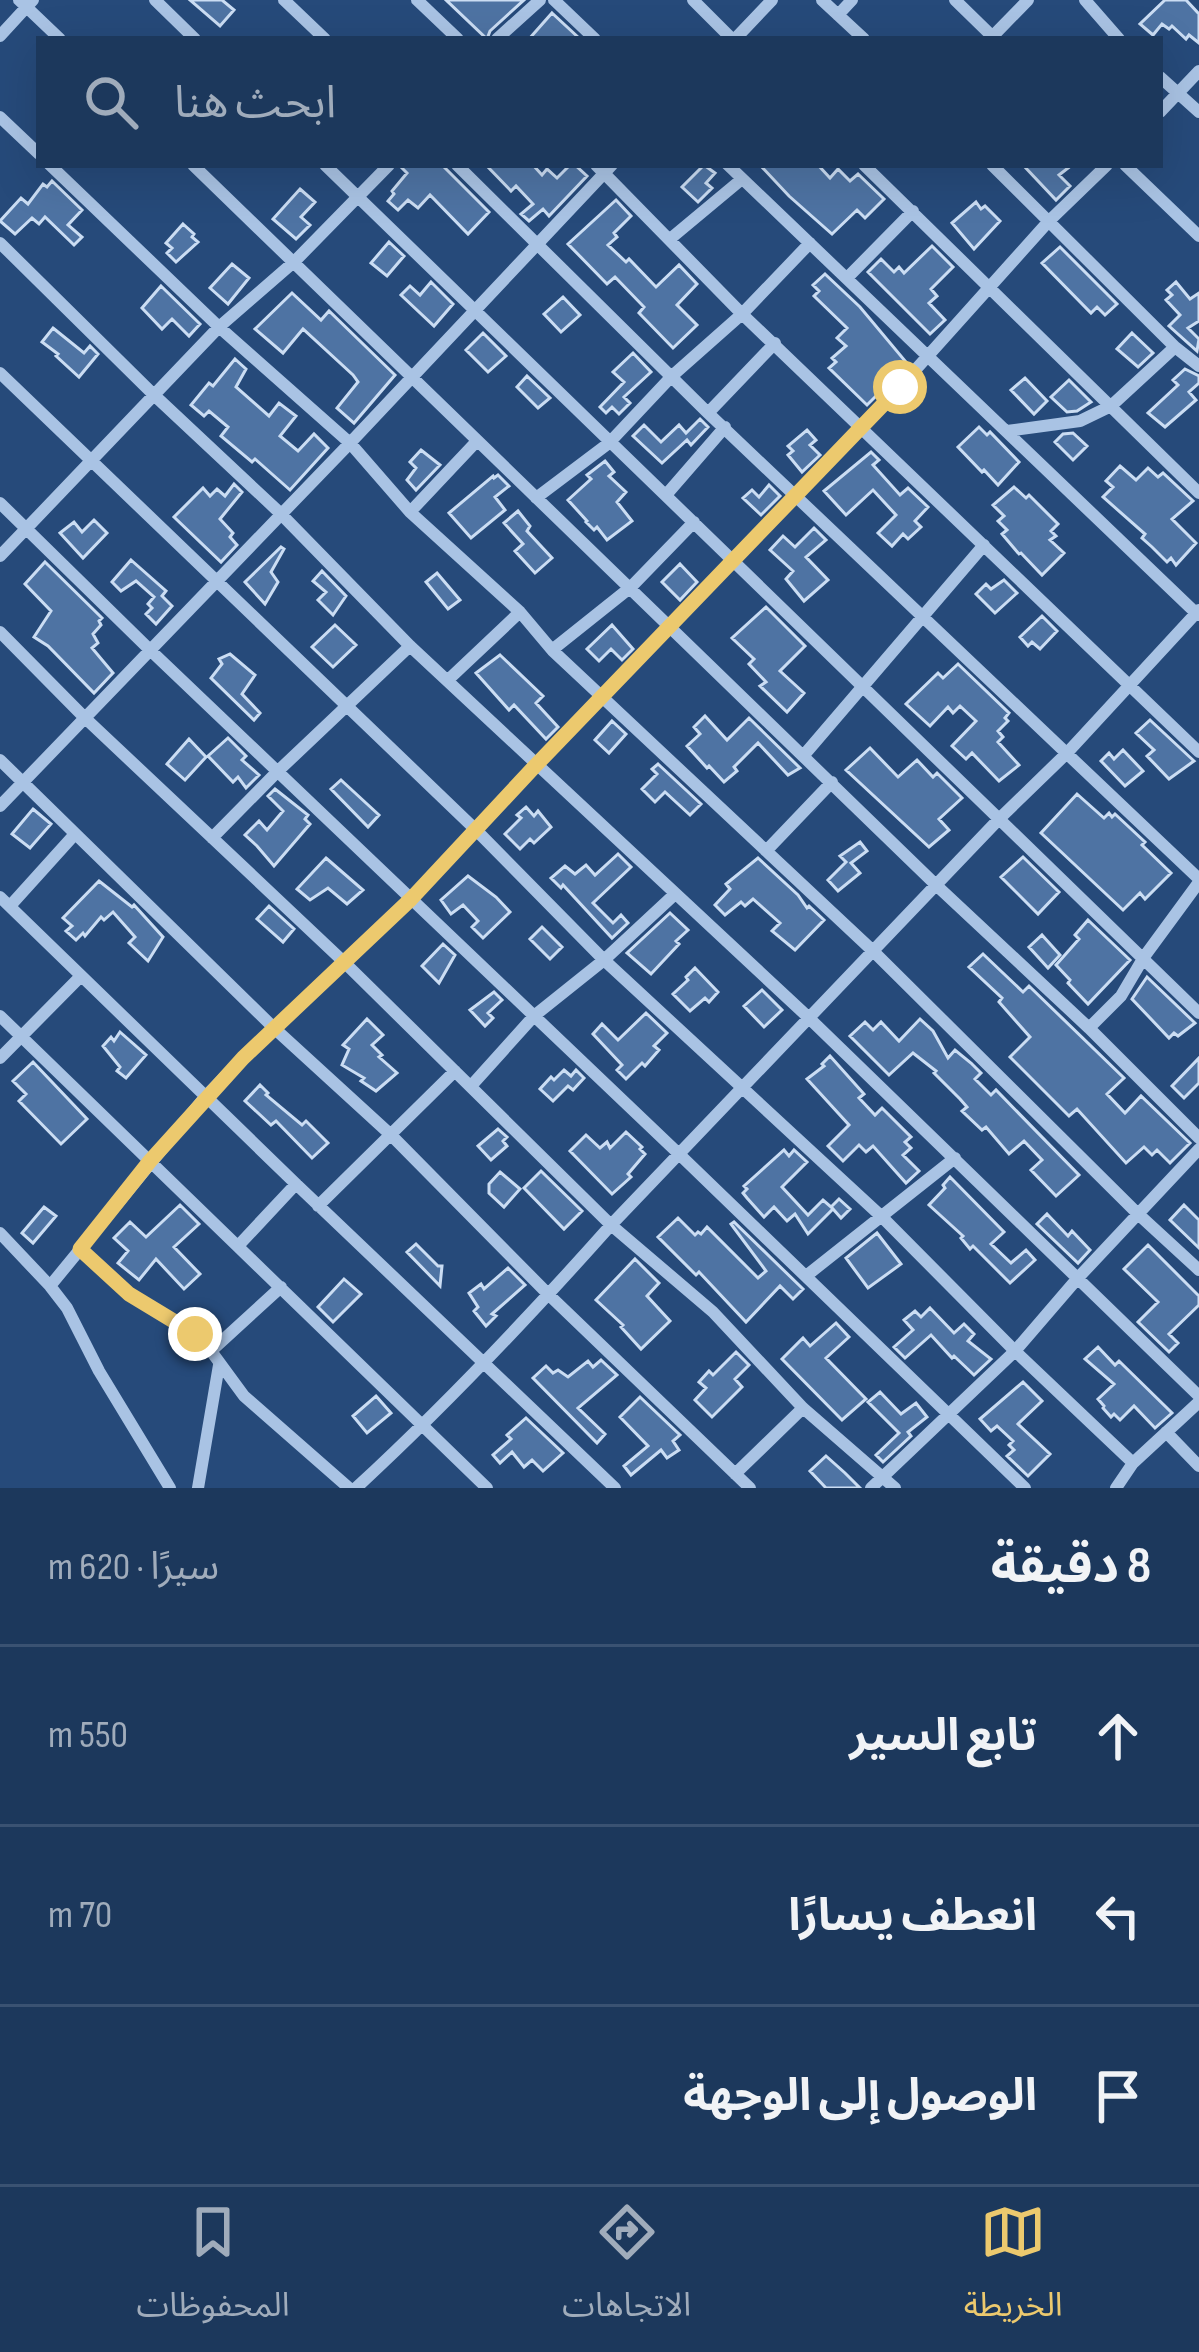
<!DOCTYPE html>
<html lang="ar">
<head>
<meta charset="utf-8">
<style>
	body { margin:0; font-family:"Sofia Sans Condensed","Noto Sans Arabic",sans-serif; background:#253f62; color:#f1f3f6; direction:rtl }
	.stop { position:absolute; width:36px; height:36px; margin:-27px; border:9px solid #ecc96e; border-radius:50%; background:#fff }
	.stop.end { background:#ecc96e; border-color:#fff; box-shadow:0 3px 12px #0008 }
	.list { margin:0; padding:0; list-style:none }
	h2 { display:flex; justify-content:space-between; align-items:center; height:156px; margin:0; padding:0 48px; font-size:51px }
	h2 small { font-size:39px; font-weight:400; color:#a0acbb }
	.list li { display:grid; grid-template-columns:78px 1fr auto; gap:36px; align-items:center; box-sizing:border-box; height:180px; padding:0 48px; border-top:3px solid #3a5272 }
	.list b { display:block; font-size:45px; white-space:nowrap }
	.list em { font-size:39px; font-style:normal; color:#a0acbb }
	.icon { flex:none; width:66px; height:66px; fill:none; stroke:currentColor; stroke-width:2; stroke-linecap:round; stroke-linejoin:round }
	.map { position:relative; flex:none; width:1199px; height:1488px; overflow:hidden; direction:ltr }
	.search { position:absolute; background:#1c385c; box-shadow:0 12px 48px #0002; left:36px; right:36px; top:36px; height:132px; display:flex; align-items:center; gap:30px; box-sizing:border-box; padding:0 42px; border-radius:0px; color:#a0acbb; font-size:45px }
	.sheet { height:696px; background:#1c385c }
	nav { display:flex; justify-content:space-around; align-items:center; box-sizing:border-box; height:168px; border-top:3px solid #3a5272; background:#1c385c; font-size:33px; color:#a0acbb }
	nav a { display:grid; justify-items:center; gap:6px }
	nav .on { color:#ecc96e }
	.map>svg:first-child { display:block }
	.building { fill:#4e73a3; stroke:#cbddf3; stroke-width:3 }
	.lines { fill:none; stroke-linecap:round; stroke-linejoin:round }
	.street { stroke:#a9c3e4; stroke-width:12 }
	.route { stroke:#ecc96e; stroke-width:15 }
</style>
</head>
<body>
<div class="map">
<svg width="1199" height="1488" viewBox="0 0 1199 1488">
	<rect width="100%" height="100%" fill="#264a7a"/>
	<path class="building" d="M190 0H222L234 10 220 26Z
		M446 0H524L490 31 487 39Z
		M1165 0H1186L1199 14V43L1189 35 1186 39 1172 26 1169 29 1162 24 1153 35 1140 24Z
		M552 13 580 39H529Z
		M399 165H442L489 212 468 234 430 195 418 208 408 200 398 210 388 201 394 194 392 191 407 173Z
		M486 165H533L542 175 547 169 557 178 570 165H575L587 176 549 216 543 209 529 221 521 214 533 204 516 186 511 191Z
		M704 165 715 173 706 183 712 188 698 202 682 187Z
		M760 165H818L830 178 838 169 850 181 858 174 884 199 865 218 857 210 832 234 789 196Z
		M1023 165H1072L1059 175 1070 186 1056 200Z
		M52 181 82 210 68 225 82 237 74 245 45 217 39 224 32 218 15 234 0 221 21 198 28 204 43 184 47 187Z
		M300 189 315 202 301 217 310 225 296 239 273 219Z
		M616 200 631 216 614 233 617 237 608 245 626 262 629 259 656 287 679 265 697 284 677 305 697 325 673 348 639 313 644 307 615 277 607 284 568 244Z
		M976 202 981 209 985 206 1000 221 974 249 952 223Z
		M183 224 194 234 192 237 198 242 176 262 167 253 172 248 166 243Z
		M389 242 404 256 387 276 371 263Z
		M932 246 953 267 931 289 937 296 929 303 945 320 930 334 868 272 881 259 894 272 899 267 904 273Z
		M1060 247 1117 304 1105 315 1097 307 1091 313 1042 263Z
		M232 264 249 278 228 304 210 288Z
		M825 274 860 307 906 362 878 388 881 391 867 405 829 368 836 362 832 358 846 346 837 338 847 328 814 296 819 291 813 285Z
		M431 282 453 304 434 326 401 295 410 286 420 295Z
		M1176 282 1190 299 1199 293V321L1188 328 1199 339 1197 351 1169 326 1180 315 1166 300 1172 295 1167 290Z
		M161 286 200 324 189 336 172 319 162 329 142 308Z
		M292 293 321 320 329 311 395 375 354 423 337 408 358 382 353 375 303 329 283 353 255 329Z
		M563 297 580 315 561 332 544 314Z
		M53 328 84 353 90 346 98 354 79 377 56 356 58 354 42 342Z
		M483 333 506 356 488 372 466 350Z
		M1132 333 1153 353 1138 367 1117 349Z
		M633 353 651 372 624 397 630 403 619 414 612 407 606 413 600 407 624 382 613 372Z
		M235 359 246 369 236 387 269 416 279 403 296 416 280 436 298 451 314 434 328 448 290 490 255 459 252 462 221 436 228 427 209 411 204 416 191 405 209 383 213 386Z
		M1185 369 1199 376V383L1189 392 1196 400 1165 427 1148 413 1178 385 1173 380Z
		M527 376 550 398 538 408 517 387Z
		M1025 378 1047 401 1034 414 1011 390Z
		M1069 380 1091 402 1077 411 1067 412 1051 397Z
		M700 419 708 427 691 445 687 440 662 463 633 436 644 425 661 442 679 425 686 433Z
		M979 427 987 435 990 432 1019 462 998 485 984 470 982 472 958 447Z
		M807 430 816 440 810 445 820 455 802 472 788 455 793 451 788 446Z
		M1073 433 1087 446 1073 460 1055 442 1063 434Z
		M421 450 440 465 416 490 407 480 416 468 410 462Z
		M871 452 879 460 873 465 900 495 908 488 928 507 915 521 921 527 908 539 903 534 892 546 878 533 896 515 873 490 846 515 824 491Z
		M605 461 614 472 609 476 626 492 617 502 632 521 607 540 597 527 594 530 586 522 587 521 568 500 591 479 587 475Z
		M1120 466 1136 480 1148 468 1158 477 1163 473 1193 501 1172 519 1196 543 1176 565 1171 558 1167 562 1152 547 1142 538 1145 534 1103 497 1113 487 1106 481Z
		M498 475 509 486 495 497 505 510 471 538 449 513 493 476 494 478Z
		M234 484 242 492 220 519 233 533 230 537 237 545 221 562 174 517 203 488 210 496 217 489 225 496Z
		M769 485 780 496 761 515 743 498 752 490 759 497Z
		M1014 487 1026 498 1029 495 1058 524 1051 531 1056 536 1050 540 1064 553 1042 575 1021 553 1019 554 1002 534 1007 530 998 521 1004 516 993 505Z
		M518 511 530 526 527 531 552 558 535 573 515 551 523 544 504 523Z
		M94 520 107 533 83 558 60 533 74 522 82 532Z
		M814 528 826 540 806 557 828 580 804 601 786 579 793 571 770 550 783 536 795 547Z
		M281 547 284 549 271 572 278 582 265 604 245 582Z
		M131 560 166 591 162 596 172 606 156 624 146 614 152 608 148 604 154 597 136 581 121 591 112 582Z
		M45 562 102 618 99 621 101 625 93 634 98 643 92 648 113 673 94 693 48 646 34 637 51 611 25 584Z
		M680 564 697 582 680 600 662 582Z
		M322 571 346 596 333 615 318 600 326 592 313 581Z
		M437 573 460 600 448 609 426 582Z
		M1004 580 1017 593 995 613 976 594 986 584 991 589Z
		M766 607 805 646 780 671 804 693 787 712 760 686 766 682 749 664 754 659 732 638Z
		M1042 616 1057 631 1040 649 1032 642 1028 646 1020 637Z
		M335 625 356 645 333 667 312 647Z
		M612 625 633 649 622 660 611 649 599 661 587 649Z
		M230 654 255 675 242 694 260 713 254 720 211 678 222 664 219 659Z
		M500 655 543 696 536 703 558 727 546 739 514 705 509 710 476 673Z
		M958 664 1009 713 1005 718 1008 721 998 731 1003 737 998 742 1019 765 999 781 972 753 966 759 952 746 976 721 960 706 953 713 948 707 930 726 906 704 938 673 943 678Z
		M705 716 727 740 749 718 800 768 788 775 758 743 734 767 737 771 724 782 709 766 707 768 687 746 700 734 694 727Z
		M1150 720 1194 761 1169 779 1147 756 1154 750 1136 733Z
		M612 721 626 734 609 753 595 740Z
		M228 738 246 756 242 760 259 775 246 788 238 777 233 782 208 756Z
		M189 739 206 757 185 780 167 764Z
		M870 748 898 777 917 760 933 777 937 773 962 798 939 819 949 830 929 847 846 770Z
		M1123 750 1143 771 1125 786 1101 761 1109 753 1114 759Z
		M658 764 701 804 690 815 665 792 655 802 642 789 657 774 652 769Z
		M341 780 379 815 368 827 331 789Z
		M275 789 308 815 305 819 310 824 274 866 257 846 245 835 259 821 267 830 283 811 268 796Z
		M1077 794 1104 818 1109 813 1112 817 1115 814 1145 842 1142 845 1171 873 1145 899 1140 893 1123 910 1041 833Z
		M526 807 534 816 538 811 551 827 534 843 530 839 520 849 505 834 521 818 517 815Z
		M33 809 51 824 30 848 12 834Z
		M860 842 867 851 851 863 860 873 838 891 828 880 846 862 840 856Z
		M618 854 631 867 593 903 613 923 621 915 628 923 612 938 563 885 561 888 551 878 565 866 575 874 586 865 595 875Z
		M1023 857 1059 892 1038 914 1001 877Z
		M326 858 363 890 347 904 328 888 310 900 297 889Z
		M758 858 798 895 807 908 809 906 824 920 795 950 772 931 780 923 753 899 745 906 741 902 725 915 715 905 730 889 726 884Z
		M468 876 496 897 510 912 483 938 472 927 478 921 463 905 451 914 441 900Z
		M99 881 132 907 134 905 163 937 148 961 129 943 135 937 113 912 104 920 101 917 85 936 83 933 76 940 66 931 72 926 63 918Z
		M269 906 294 929 283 942 257 919Z
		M670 913 688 930 676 941 679 944 651 974 627 953Z
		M1088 920 1130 960 1088 1004 1068 983 1070 980 1056 965 1079 939 1075 935Z
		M542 927 562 947 550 959 530 939Z
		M1042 935 1060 955 1048 968 1029 947Z
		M443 944 455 955 439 983 422 966Z
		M983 954 1023 992 1029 986 1124 1078 1107 1094 1125 1113 1141 1096 1190 1143 1170 1163 1157 1150 1152 1155 1144 1147 1126 1163 1077 1109 1069 1116 1010 1057 1030 1037 999 1002 1002 998 969 967Z
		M695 968 718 992 709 1002 705 998 690 1011 673 994 688 980 686 977Z
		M1147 977 1195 1023 1178 1036 1174 1033 1169 1038 1132 999Z
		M762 990 782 1010 764 1027 744 1006Z
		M494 992 502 1000 488 1013 493 1018 485 1026 470 1010Z
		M646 1013 667 1033 654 1046 659 1050 645 1066 642 1063 626 1079 617 1070 622 1065 593 1034 602 1024 618 1040Z
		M367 1019 383 1035 372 1045 382 1055 379 1057 397 1073 376 1091 361 1081 364 1078 342 1065 349 1049 343 1045Z
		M920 1019 933 1031 948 1058 955 1050 971 1063 981 1073 975 1079 991 1095 996 1090 1079 1175 1056 1196 1031 1170 1042 1160 1024 1141 1009 1154 986 1127 982 1130 962 1111 967 1107 960 1099 934 1073 936 1071 913 1053 889 1075 850 1036 865 1022 873 1030 881 1022 899 1041Z
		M120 1032 146 1055 126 1078 117 1071 120 1067 103 1046 111 1037 114 1041Z
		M830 1056 864 1094 859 1098 875 1115 882 1108 911 1137 905 1142 911 1148 903 1155 919 1171 906 1183 873 1146 866 1152 859 1145 843 1161 828 1146 849 1125 807 1079 824 1066 822 1064Z
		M1199 1058V1083L1184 1098 1172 1086Z
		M33 1062 87 1119 61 1144 19 1101 26 1094 13 1081Z
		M564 1070 571 1076 576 1070 584 1078 573 1090 568 1086 553 1101 540 1089 551 1077 554 1080Z
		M260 1085 268 1093 266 1095 302 1125 306 1121 328 1143 312 1158 276 1121 271 1125 245 1101Z
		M498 1129 507 1137 503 1141 507 1146 491 1160 478 1146Z
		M626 1132 642 1147 640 1149 645 1154 628 1174 631 1177 612 1194 570 1151 586 1135 600 1148 607 1142 610 1148Z
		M784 1150 789 1156 794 1150 807 1162 782 1187 808 1215 823 1200 831 1207 839 1199 850 1209 841 1218 833 1209 808 1234 795 1214 787 1221 774 1207 764 1217 747 1198 743 1193 747 1189 744 1186Z
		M541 1171 582 1211 564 1229 524 1188Z
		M500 1172 520 1189 504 1207 489 1193V1184Z
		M950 1177 1004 1232 991 1244 1011 1263 1026 1250 1035 1260 1010 1283 973 1246 970 1249 961 1238 963 1236 929 1205 945 1188 943 1185Z
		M180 1205 199 1224 174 1247 200 1274 184 1289 156 1259 139 1280 118 1263 128 1251 114 1238 130 1222 146 1237Z
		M1184 1205 1199 1220V1248L1170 1220Z
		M44 1207 56 1216 33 1243 22 1233Z
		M1047 1214 1068 1236 1072 1231 1090 1250 1078 1263 1037 1224Z
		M678 1218 695 1235 698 1232 701 1234 707 1227 758 1278 766 1271 731 1224 734 1222 803 1289 793 1299 780 1286 746 1322 699 1272 696 1275 658 1237Z
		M877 1233 901 1264 868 1288 846 1258Z
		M416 1244 438 1266H442L440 1286 407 1252Z
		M1148 1245 1199 1296V1305L1169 1334 1178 1343 1169 1352 1138 1322 1158 1302 1124 1269Z
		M635 1259 659 1283 647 1296 670 1321 641 1349 621 1327 623 1325 596 1300Z
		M508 1268 525 1285 492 1314 496 1316 486 1326 474 1311 478 1307 469 1293 481 1284 484 1289Z
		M344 1279 361 1294 333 1322 318 1307Z
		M930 1308 954 1333 964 1324 974 1334 968 1341 991 1359 974 1375 954 1356 952 1358 931 1335 905 1358 894 1347 913 1330 904 1320 915 1311 921 1317Z
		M836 1323 849 1337 826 1358 866 1399 842 1420 782 1359 803 1338 810 1346Z
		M1098 1347 1115 1365 1119 1361 1172 1413 1155 1428 1134 1406 1120 1420 1114 1414 1111 1417 1103 1408 1104 1406 1098 1399 1114 1384 1085 1359Z
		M736 1352 749 1365 735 1379 742 1387 712 1417 695 1400 706 1388 699 1382 709 1371 713 1375Z
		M601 1360 617 1375 578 1408 605 1434 597 1443 533 1378 546 1366 553 1373 558 1370 568 1377 588 1361 593 1367Z
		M1023 1382 1042 1401 1018 1424 1050 1454 1028 1476 1007 1456 1014 1450 1009 1445 1013 1441 997 1426 991 1431 980 1419Z
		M880 1392 901 1414 916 1403 927 1417 908 1432 911 1436 883 1462 876 1455 899 1433 868 1402Z
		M376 1396 391 1413 367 1433 353 1416Z
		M640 1397 680 1435 673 1441 679 1450 667 1458 661 1450 631 1475 624 1466 648 1446 620 1417Z
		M526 1418 563 1453 543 1471 532 1460 524 1467 512 1452 500 1463 493 1455 511 1439 507 1435Z
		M826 1456 845 1473 860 1488H826L810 1471Z"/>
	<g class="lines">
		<path class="street" d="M19 0 60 39
			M155 0 195 39
			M284 0 325 39
			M417 0 458 39
			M554 0 595 39
			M693 0 732 39
			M822 0 864 39
			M955 0 995 39
			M1085 0 1119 39
			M838 15 852 0
			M0 36 33 0
			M991 38 1028 0
			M497 39 540 0
			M735 39 772 0
			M1160 77 1199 112
			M1160 112 1199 71
			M0 117 39 154
			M50 165 219 327 350 443 410 512 520 612 552 650 873 951 1137 1213 1199 1270
			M193 165 936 885 1089 1028 1199 1138
			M325 165 1199 1013
			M457 165 708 413 1199 879
			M596 165 742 314 1199 752
			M728 165 1198 615
			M864 165 1199 493
			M992 165 1175 347 1199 366
			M1125 165 1199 236
			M670 239 742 179
			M0 243 154 395 280 513 410 646 809 1018 1199 1396
			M847 278 913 211
			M0 373 476 830 604 960 882 1217 1015 1351 1133 1463
			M708 413 775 343
			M1007 431 1080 421 1111 406 1175 347
			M666 495 725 427
			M536 498 609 443 672 376 742 314 810 243
			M0 503 149 649 679 1154 1025 1488
			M410 512 477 441
			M0 556 219 327 295 261 389 165
			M0 632 84 717 345 963 611 1225 713 1312 803 1408 895 1488
			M552 650 631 587 694 522
			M448 680 520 612
			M804 755 984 545
			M0 760 274 1028 391 1135 549 1295 750 1488
			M0 806 350 443 612 165
			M212 838 277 772 410 646
			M766 851 832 782
			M0 897 296 1184 615 1488
			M10 906 75 834
			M0 1016 487 1488
			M1089 1028 1121 996 1144 957 1199 882
			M0 1058 81 976
			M471 1086 534 1016 604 960 675 894
			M318 1206 455 1071
			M0 1233 50 1286 67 1308 99 1371 170 1488
			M238 1246 296 1184
			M80 1249 129 1294 195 1334 211 1351 244 1396 349 1488
			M806 1276 955 1158
			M50 1286 205 1097 243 1058 411 899 536 765 900 387 1048 222 1107 165
			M211 1351 281 1287
			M1166 1432 1199 1466
			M735 1474 803 1408
			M198 1488 219 1365
			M356 1488C446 1405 530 1316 611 1225L999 819 1067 753 1199 610
			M871 1488 1015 1351 1077 1279 1199 1149
			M1116 1488 1133 1463 1199 1402"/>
	</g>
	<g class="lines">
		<path class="route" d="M195 1334 129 1294 80 1249 150 1161 243 1058 411 899 536 765 900 387"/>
	</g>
</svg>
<div class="stop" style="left:900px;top:387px"></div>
<div class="stop end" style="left:195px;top:1334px"></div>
<div class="search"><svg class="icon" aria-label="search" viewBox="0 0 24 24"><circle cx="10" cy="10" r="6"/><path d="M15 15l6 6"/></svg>ابحث هنا</div>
</div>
<section class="sheet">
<h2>8 دقيقة<small>سيرًا · 620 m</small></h2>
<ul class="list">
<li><svg class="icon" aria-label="ahead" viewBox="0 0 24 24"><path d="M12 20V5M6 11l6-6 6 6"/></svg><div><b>تابع السير</b></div><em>550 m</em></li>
<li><svg class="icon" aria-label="left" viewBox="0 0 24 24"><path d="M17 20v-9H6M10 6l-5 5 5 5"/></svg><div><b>انعطف يسارًا</b></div><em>70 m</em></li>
<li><svg class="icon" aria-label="arrive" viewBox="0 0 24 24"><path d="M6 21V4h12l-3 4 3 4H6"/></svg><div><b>الوصول إلى الوجهة</b></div></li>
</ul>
</section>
<nav>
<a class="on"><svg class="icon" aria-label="map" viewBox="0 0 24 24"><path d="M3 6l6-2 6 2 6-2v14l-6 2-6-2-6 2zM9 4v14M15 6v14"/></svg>الخريطة</a>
<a><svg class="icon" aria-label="directions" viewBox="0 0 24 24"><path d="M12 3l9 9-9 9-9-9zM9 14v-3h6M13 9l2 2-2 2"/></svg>الاتجاهات</a>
<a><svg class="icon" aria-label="saved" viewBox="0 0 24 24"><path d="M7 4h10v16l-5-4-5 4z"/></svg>المحفوظات</a>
</nav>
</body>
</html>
